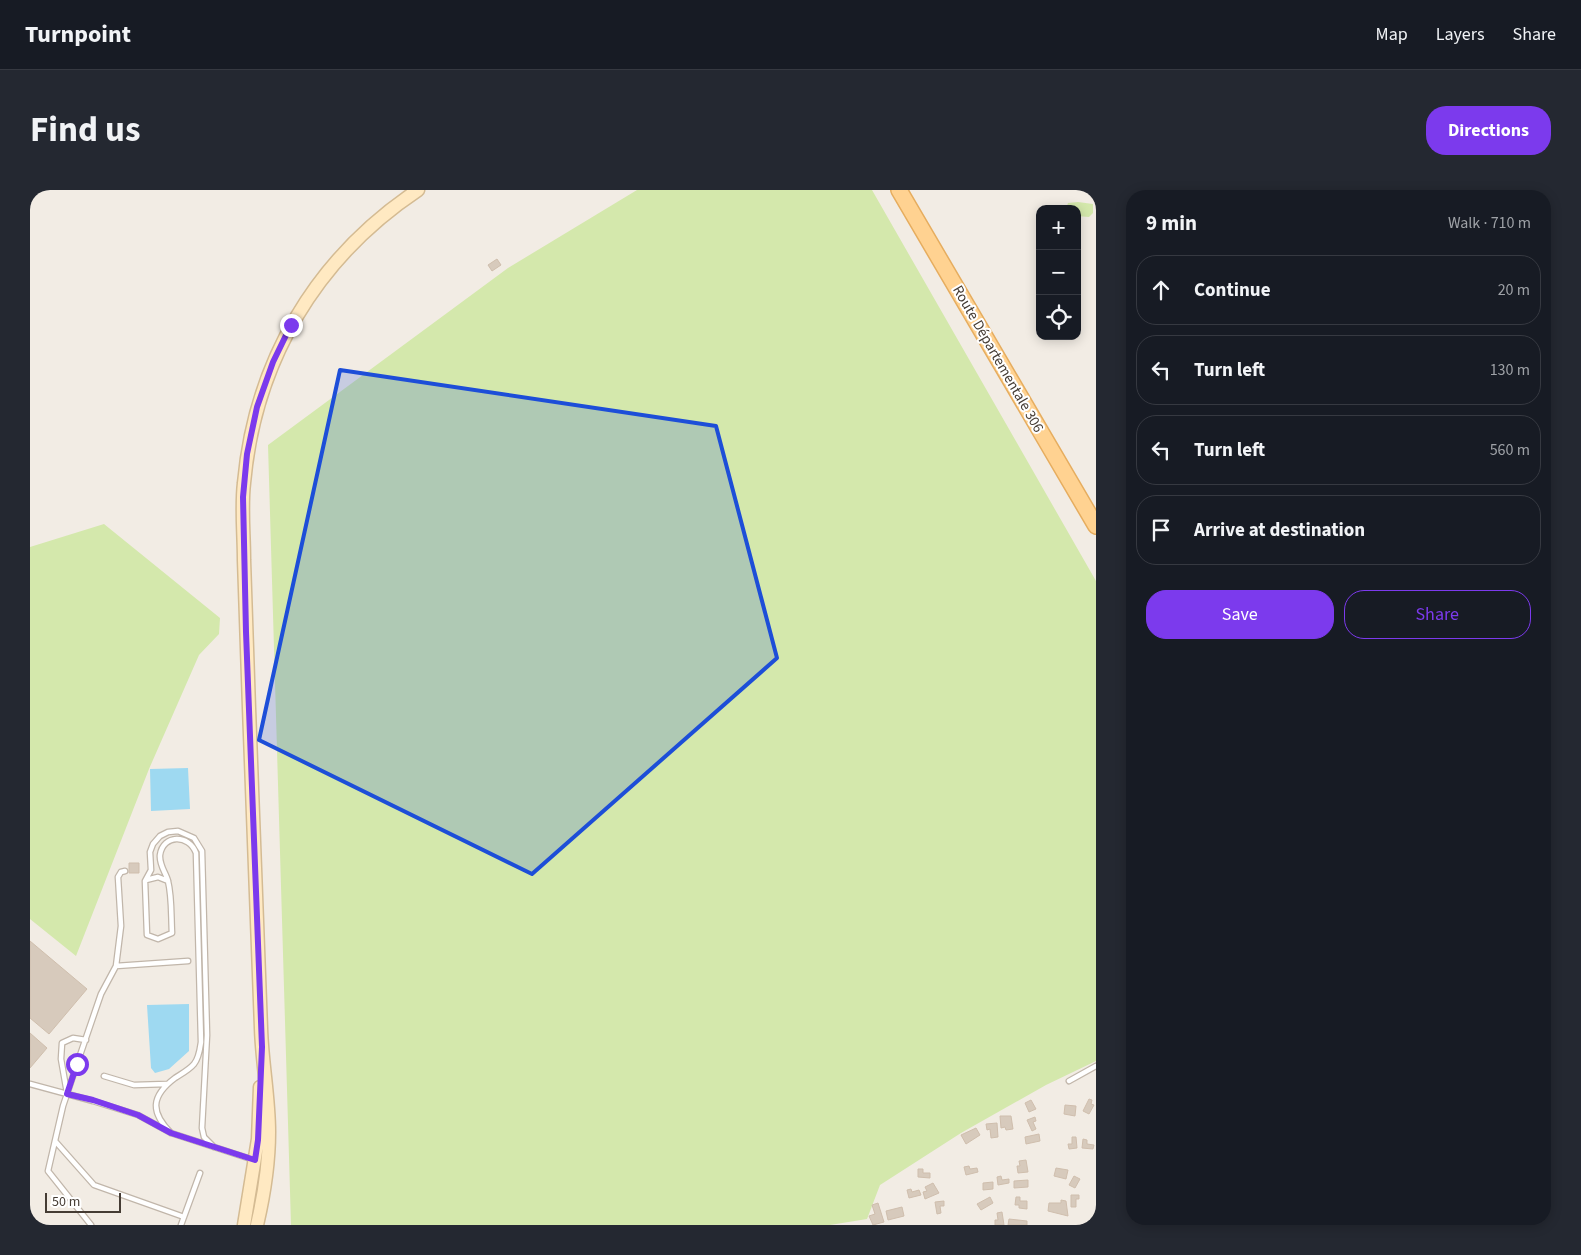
<!DOCTYPE html>
<html lang="en">
<head>
<meta charset="utf-8">
<style>
	body { margin:0; font-family:"Source Sans 3",sans-serif; background:#242831; color:#f1f3f6 }
	.controls { position:absolute; right:15px; top:15px; display:grid; overflow:hidden; border-radius:10px; box-shadow:0 2px 12px #0003 }
	.controls button { width:45px; height:45px; display:grid; place-items:center; padding:0; border:0; border-bottom:1px solid #363941; background:#171b24; color:#f1f3f6; font:25px sans-serif }
	.scale { position:absolute; left:15px; bottom:12px; width:76px; box-sizing:border-box; padding-left:5px; border:2px solid #453c34; border-top:0; font-size:14px; line-height:18px; white-space:nowrap; color:#453c34; -webkit-text-stroke:4px #fff; paint-order:stroke }
	.stop { position:absolute; width:15px; height:15px; margin:-11px; border:4px solid #7c3aed; border-radius:50%; background:#fff }
	.stop.end { background:#7c3aed; border-color:#fff; box-shadow:0 1px 5px #0008 }
	.list { margin:0; padding:0; list-style:none }
	h2 { display:flex; justify-content:space-between; align-items:center; height:65px; margin:0; padding:0 20px; font-size:21px }
	h2 small { font-size:16px; font-weight:400; color:#9ea1a6 }
	.list li { display:grid; grid-template-columns:32px 1fr auto; gap:15px; align-items:center; box-sizing:border-box; height:70px; margin:0 10px 10px; padding:0 10px; border:1px solid #363941; border-radius:20px }
	.list b { display:block; font-size:19px; white-space:nowrap }
	.list em { font-size:16px; font-style:normal; color:#9ea1a6 }
	.actions { display:flex; gap:10px; padding:15px 20px }
	.actions a { flex:1; padding:11px 0; border:1px solid #7c3aed; border-radius:20px; text-align:center; font-size:18px; color:#7c3aed }
	.actions .main { background:#7c3aed; color:#fff }
	.icon { flex:none; width:28px; height:28px; fill:none; stroke:currentColor; stroke-width:2; stroke-linecap:round; stroke-linejoin:round }
	.map { position:relative; flex:none; width:1066px; height:1035px; overflow:hidden; border-radius:20px }
	header { display:flex; align-items:center; gap:30px; box-sizing:border-box; height:70px; padding:0 25px; background:#171b24; border-bottom:1px solid #363941 }
	header strong { font-size:24px }
	nav { display:flex; gap:28px; margin-inline-start:auto; font-size:18px }
	.intro { display:flex; align-items:center; justify-content:space-between; box-sizing:border-box; height:120px; padding:0 30px }
	h1 { margin:0; font-size:35px }
	.button { padding:12px 22px; border-radius:20px; background:#7c3aed; color:#fff; font-size:18px; font-weight:700 }
	main { display:flex; gap:30px; padding:0 30px }
	aside { flex:1; background:#171b24; border-radius:20px; box-shadow:0 2px 12px #0003 }
	.map>svg:first-child { display:block }
	.green { fill:#d4e8ac }
	.water { fill:#9ed9f1 }
	.building { fill:#d7cabc; stroke:#cfbead }
	.lines { fill:none; stroke-linecap:round; stroke-linejoin:round }
	.lane-casing { stroke:#c1b6aa; stroke-width:7 }
	.secondary-casing { stroke:#d4bb93; stroke-width:15 }
	.primary-casing { stroke:#e6ad5f; stroke-width:18 }
	.lane { stroke:#fff; stroke-width:4.5 }
	.secondary { stroke:#ffe9c2; stroke-width:12 }
	.primary { stroke:#ffd291; stroke-width:15 }
	.route { stroke:#7c3aed; stroke-width:6 }
	.marked { fill:#1d4ed8; fill-opacity:0.2; stroke:#1d4ed8; stroke-width:4; stroke-linejoin:round }
	.labels { text-anchor:middle; dominant-baseline:central; stroke-width:4; stroke-linejoin:round; paint-order:stroke }
	.street-label { font-size:15px; fill:#453c34; stroke:#fff }
</style>
</head>
<body>
<header>
<strong>Turnpoint</strong>
<nav><a>Map</a><a>Layers</a><a>Share</a></nav>
</header>
<div class="intro"><h1>Find us</h1><a class="button">Directions</a></div>
<main>
<div class="map">
<svg width="1066" height="1035" viewBox="0 0 1066 1035">
	<rect width="100%" height="100%" fill="#f2ece4"/>
	<path class="green" d="M607 0H842L1066 391V871L1016 895 931 943 850 995 837 1029 800 1035H261L238 255 478 78Z
		M1048 12 1063 14V23L1059 27 1047 26V19H1036L1038 13Z
		M74 334 190 428 189 444 169 465 119 579 46 766 0 729V357Z"/>
	<path class="water" d="M158 578 160 619 121 621 120 579Z
		M159 814V861L139 879 125 883 121 878 117 815Z"/>
	<path class="building" d="M467 69 471 75 462 81 458 75Z
		M99 673H109V683H99Z
		M0 751 57 799 19 844 0 828Z
		M0 843 17 858 0 878Z
		M1059 909 1062 910 1061 914 1064 915 1059 924 1053 921Z
		M1001 910 1006 919 999 922 995 913Z
		M1035 915 1046 916 1045 926 1034 924Z
		M970 926H981L983 939 976 940 975 937 971 938Z
		M1005 927 1006 931 1003 932 1006 939 1002 941 997 930Z
		M967 933 968 947 961 948 960 939 957 940 956 934Z
		M946 938 950 945 936 954 931 945Z
		M1009 944 1010 951 996 954 995 947Z
		M1042 947H1046L1047 958 1039 959 1038 954H1042Z
		M1053 949 1057 950V954L1064 955 1063 959 1052 958Z
		M996 970 998 982 988 983 987 976H990L989 971Z
		M939 976 940 979 947 978 948 982 936 985 934 977Z
		M1026 978 1038 980 1036 989 1024 986Z
		M888 979H893V983H900V988L888 987Z
		M971 986 972 990 979 989V993L968 995 967 987Z
		M1044 986 1050 989 1045 998 1039 995Z
		M998 990V997L984 998V991Z
		M963 992V999L953 1000V993Z
		M903 993 909 1003 895 1009 893 1002 897 1001 895 997Z
		M881 999 882 1002 889 1000 891 1005 879 1008 877 1000Z
		M1041 1005H1049V1009H1046V1017H1041Z
		M960 1007 963 1013 951 1020 947 1014Z
		M986 1007H990V1011H997V1019L989 1018V1015H985Z
		M1031 1010 1036 1011 1038 1026 1018 1021 1019 1013H1031Z
		M914 1011V1016H910L911 1023 907 1024 905 1012Z
		M848 1013 854 1032 843 1035 839 1026 845 1024 842 1015Z
		M872 1017 874 1026 858 1030 856 1021Z
		M972 1022 974 1035H965V1030H968L967 1023Z
		M979 1029 997 1031V1035H978Z"/>
	<g class="lines">
		<defs>
			<path id="lane" d="M116 690 128 687 138 691
				M86 776 158 771
				M74 886 104 895 137 894
				M1039 891 1066 876
				M0 894 63 911 108 925 141 943 224 970
				M37 903 31 869 32 853 43 848 56 850
				M141 943C120 922 121 906 145 888 151 884 159 880 164 874 169 868 170 859 171 852L166 663C159 644 133 644 130 665 129 675 136 683 138 691 142 707 141 726 142 743L128 749 117 745 115 691 121 680 120 662 123 654 130 646 138 642 148 641 164 648 172 661 177 845 172 938 174 947 184 957
				M25 951 64 995 154 1027
				M61 1035 18 981 33 916 47 874 71 804 86 776 91 736 88 687 91 682 95 681
				M151 1035 170 983"/>
			<path id="secondary" d="M214 1035 228 949 230 897
				M227 1035C234 1005 239 973 239 942 239 907 232 873 231 838 227 731 223 625 219 518 217 469 216 419 214 370 214 344 211 318 214 293 225 171 286 68 388 0"/>
			<path id="primary" d="M869 0 1066 336"/>
		</defs>
		<use href="#lane" class="lane-casing"/>
		<use href="#secondary" class="secondary-casing"/>
		<use href="#primary" class="primary-casing"/>
		<use href="#lane" class="lane"/>
		<use href="#secondary" class="secondary"/>
		<use href="#primary" class="primary"/>
	</g>
	<g class="lines">
		<path class="route" d="M47 874 37 904 63 910 108 925 141 943 225 970 228 950 232 857 216 442 213 307 217 264 227 217 243 172 261 135"/>
	</g>
	<path class="marked" d="M310 180 686 236 747 468 502 684 229 550Z"/>
	<g class="labels">
		<g class="street-label">
			<text transform="translate(968 169) rotate(60)">Route Départementale 306</text>
		</g>
	</g>
</svg>
<div class="controls">
<button>+</button>
<button>−</button>
<button><svg class="icon" aria-label="locate" viewBox="0 0 24 24"><circle cx="12" cy="12" r="6"/><path d="M12 2v4M12 18v4M2 12h4M18 12h4"/></svg></button>
</div>
<div class="scale">50 m</div>
<div class="stop" style="left:47px;top:874px"></div>
<div class="stop end" style="left:261px;top:135px"></div>
</div>
<aside>
<h2>9 min<small>Walk · 710 m</small></h2>
<ul class="list">
<li><svg class="icon" aria-label="ahead" viewBox="0 0 24 24"><path d="M12 20V5M6 11l6-6 6 6"/></svg><div><b>Continue</b></div><em>20 m</em></li>
<li><svg class="icon" aria-label="left" viewBox="0 0 24 24"><path d="M17 20v-9H6M10 6l-5 5 5 5"/></svg><div><b>Turn left</b></div><em>130 m</em></li>
<li><svg class="icon" aria-label="left" viewBox="0 0 24 24"><path d="M17 20v-9H6M10 6l-5 5 5 5"/></svg><div><b>Turn left</b></div><em>560 m</em></li>
<li><svg class="icon" aria-label="arrive" viewBox="0 0 24 24"><path d="M6 21V4h12l-3 4 3 4H6"/></svg><div><b>Arrive at destination</b></div></li>
</ul>
<div class="actions"><a class="main">Save</a><a>Share</a></div>
</aside>
</main>
</body>
</html>
